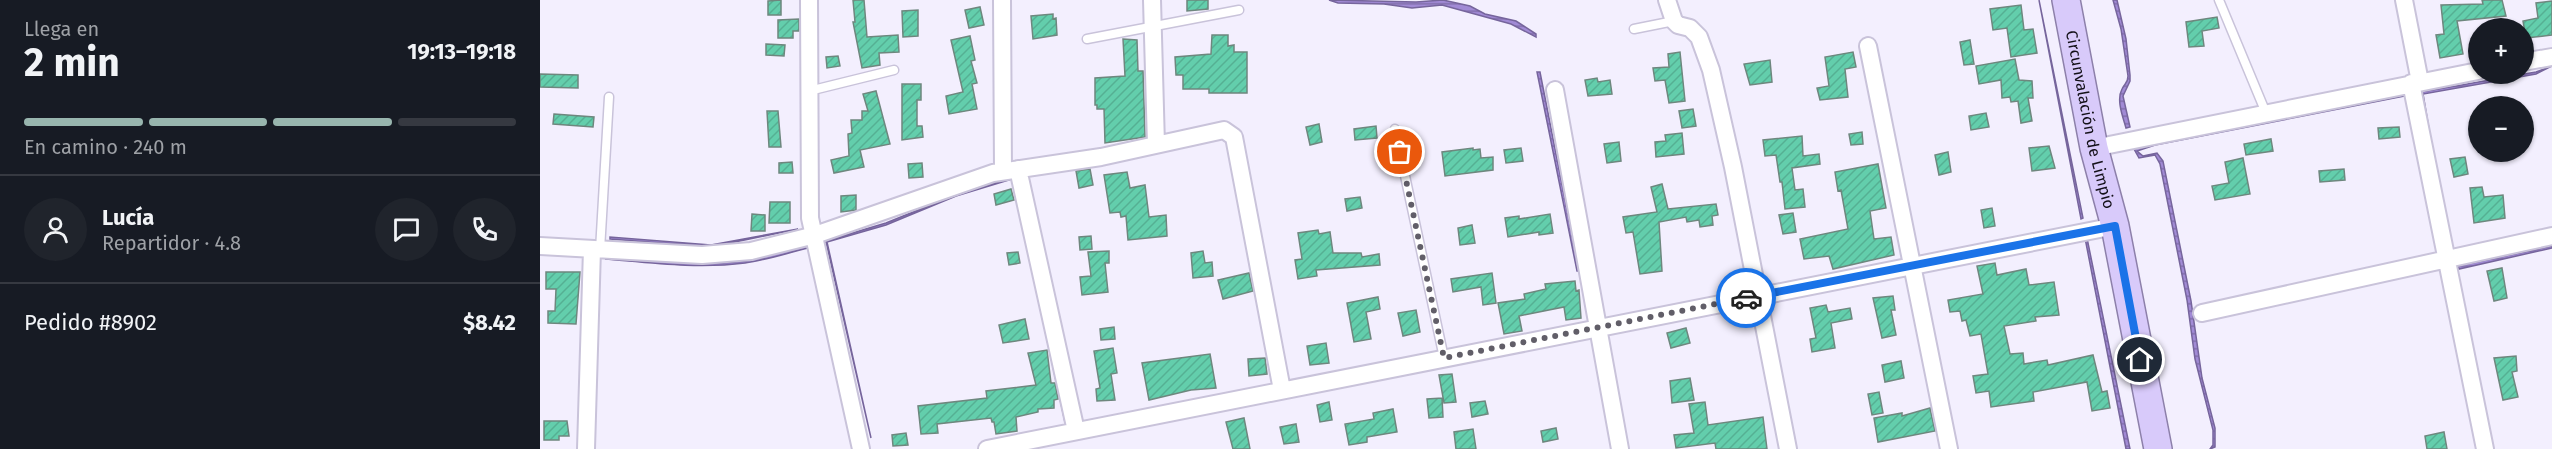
<!DOCTYPE html>
<html lang="es">
<meta charset="utf-8">
<style>
:root{--surface:#171b24;--page:#20242c;--text:#f1f3f6;--muted:#9ea1a6;--line:#363941;--accent:#98b5ae}
body{margin:0;font-family:"Fira Sans",sans-serif;background:var(--page);color:var(--text);height:100vh;display:flex;flex-direction:column;font-size:22px;white-space:nowrap}
*{box-sizing:border-box;margin:0}
p{font-size:20px;color:var(--muted)}
.icon{flex:none;width:33px;height:33px;fill:none;stroke:currentColor;stroke-width:2;stroke-linecap:round;stroke-linejoin:round}
.map{position:relative;flex:1;overflow:hidden}
.sheet{display:flex;flex-direction:column;background:var(--surface);width:540px}
.sheet>*{flex:none}
.buttons{position:absolute;left:1928px;top:18px;display:grid;gap:12px}
.buttons a{display:grid;place-items:center;width:66px;height:66px;border-radius:50%;background:var(--surface);box-shadow:0 2px 4px #0004;font-size:30px}
.pin{position:absolute;display:grid;place-items:center;width:51px;height:51px;color:#fff;margin:-26px;border:3px solid #fff;border-radius:50%;box-shadow:0 2px 6px #0007}
.courier{position:absolute;display:grid;place-items:center;width:60px;height:60px;margin:-30px;border:4px solid #1a73e8;border-radius:50%;background:#fff;color:#222;box-shadow:0 2px 8px #0007}
.head em{font-style:normal;font-weight:700}
.head div{display:flex;flex-direction:column-reverse}
.head{display:flex;align-items:center;justify-content:space-between;height:102px;padding:0 24px}
h1{font-size:39px;font-weight:700;line-height:45px}
.bar{display:grid;grid-template-columns:repeat(4,1fr);gap:9px 6px;align-content:center;height:72px;padding:0 24px}
.bar i{height:8px;border-radius:4px;background:var(--line)}
.bar .selected{background:var(--accent)}
.bar p{grid-column:span 4}
.line{display:flex;align-items:center;gap:15px;padding:0 24px;border-top:2px solid var(--line)}
.line div{flex:1}
.round{display:grid;place-items:center;flex:none;width:63px;height:63px;border-radius:32px;background:var(--page)}
main{display:flex;flex:1;min-height:0}
.map>svg:first-child{display:block}
.water{fill:url(#water-rules);stroke:#76659c;stroke-width:1.5}
.building{fill:url(#building-hatch);stroke:#6e877e;stroke-width:1.5}
.lines{fill:none;stroke-linecap:round;stroke-linejoin:round}
.service-casing{stroke:#c9c3da;stroke-width:11}
.minor-casing{stroke:#c9c3da;stroke-width:20}
.trunk-casing{stroke:#8d80aa;stroke-width:30}
.service{stroke:#fff;stroke-width:8}
.minor{stroke:#fff;stroke-width:16}
.trunk{stroke:#d8cafa;stroke-width:27}
.done{stroke:#615e68;stroke-width:6;stroke-dasharray:0 10.8}
.route{stroke:#1a73e8;stroke-width:8}
.labels{text-anchor:middle;dominant-baseline:central;stroke-width:4.5;stroke-linejoin:round;paint-order:stroke}
.street-label{font-size:16px;fill:#131018;stroke:#f3effe}
</style>
<main>
<section class="sheet">
<div class="head"><div><h1>2 min</h1><p>Llega en</p></div><em>19:13–19:18</em></div>
<div class="bar"><i class="selected"></i><i class="selected"></i><i class="selected"></i><i></i><p>En camino · 240 m</p></div>
<div class="line" style="height:108px"><a class="round"><svg class="icon" aria-label="person" viewBox="0 0 24 24"><circle cx="12" cy="8" r="4"/><path d="M4 21q1-7 8-7t8 7"/></svg></a><div><b>Lucía</b><p>Repartidor · 4.8</p></div><a class="round"><svg class="icon" aria-label="chat" viewBox="0 0 24 24"><path d="M4 5h16v11H9l-5 4z"/></svg></a><a class="round"><svg class="icon" aria-label="phone" viewBox="0 0 24 24"><path d="M5 4h4l2 5-3 2q2 4 5 5l2-3 5 2v4C11 20 4 13 5 4z"/></svg></a></div>
<div class="line" style="height:78px"><div>Pedido #8902</div><b>$8.42</b></div>
</section>
<div class="map">
<svg width="2012" height="449" viewBox="0 0 2012 449">
<defs>
<pattern id="water-rules" width="6" height="5" patternUnits="userSpaceOnUse" patternTransform="scale(1.5)"><rect width="6" height="5" fill="#a18ad5"/><path d="M0 2.5h6" fill="none" stroke="#826fac"/></pattern>
<pattern id="building-hatch" width="6" height="6" patternUnits="userSpaceOnUse" patternTransform="scale(1.5)"><rect width="6" height="6" fill="#63ceac"/><path d="M-1 1l2-2M0 6l6-6M5 7l2-2" fill="none" stroke="#55b093"/></pattern>
</defs>
<rect width="100%" height="100%" fill="#f3effe"/>
<path class="water" d="M789 0 876 2 903 0 930 6 945 14 976 21 996 34V37L971 24 902 5 872 8 844 4 798 3Z
M1499 0 1543 218 1541 219Z
M1573 0H1577L1586 39 1590 75V81L1583 96 1590 127 1586 128C1583 117 1576 100 1582 89 1585 83 1588 83 1588 76L1581 29Z
M2012 66 1996 74 1883 94 1897 176 1881 92 1996 72Z
M997 72H1000L1039 271H1037Z
M1865 94V96L1615 145 1597 151 1603 156 1617 153 1623 161 1651 301 1662 378 1675 428V447L1670 449 1673 445V430L1655 359 1647 300 1620 164 1615 155 1599 158 1594 149Z
M474 177 525 422 472 179 416 196 346 225 287 242 331 438 286 242H282L346 223 415 195Z
M258 229 171 247 70 239V237L171 245Z
M1545 238H1547L1590 449H1586Z
M268 245V248C248 253 226 260 205 263 158 269 112 263 65 259L183 263 206 261Z
M2012 246V248L1919 269 1918 266Z"/>
<path class="building" d="M241 0V15H228V1Z
M313 0H324L327 37 358 35 359 52 339 53 340 65 322 68 313 22H315Z
M647 0H668V9L647 11Z
M1942 0H1962L1966 16 1917 21 1923 54 1900 58 1896 35 1904 34 1901 5 1943 4Z
M2012 1V35L1986 38 1983 21 1998 18 1996 3Z
M1481 5 1484 30 1493 29 1497 53 1471 57 1467 28 1453 30 1450 9Z
M440 7 444 25 429 28 425 10Z
M378 10V36L363 37 362 11Z
M513 14V19L516 18 517 35 493 39 491 16Z
M1677 17 1679 28 1662 31 1664 46 1649 47 1646 22Z
M259 19V31H253V38H238V20Z
M672 35H688V46L694 45V52H707V93H669V89H643V75H636L635 57 671 54Z
M430 36 435 60 431 61 437 83 432 84 437 109 409 114 406 96 423 92 411 40Z
M583 39 597 40 598 71H603L605 137 565 143 564 109H557V105H555V78L585 76Z
M1430 40 1434 64 1424 65 1420 42Z
M226 44 245 45 244 56 226 55Z
M1140 52 1145 101 1129 103 1125 80 1115 81 1113 68 1129 67 1128 54Z
M1313 52 1316 67 1305 69 1308 97 1280 100 1277 88 1289 86 1285 57Z
M298 56 300 66 287 68 286 57Z
M1475 59 1479 80 1492 81 1493 98H1488L1492 121 1481 123 1478 101 1471 102 1470 97 1462 98 1461 80 1439 84 1436 66Z
M1230 60 1232 82 1210 85 1204 64Z
M0 74 38 75V88L0 87Z
M1057 78 1058 82 1070 80 1072 94 1048 96 1045 80Z
M362 84H381V100H377V126H382L383 137 362 140Z
M336 91 350 144 320 150 324 167 294 173 291 160 309 156 308 134 312 133 311 120H322V111H328L323 94Z
M1153 109 1156 126 1142 128 1139 111Z
M227 111H238L241 147H229Z
M1446 113 1449 127 1431 130 1429 116Z
M14 114 54 117 53 127 13 124Z
M779 124 782 142 770 145 766 127Z
M836 126 837 138 815 140 814 129Z
M1859 127 1860 137 1839 139 1838 128Z
M1322 132 1323 144 1311 145 1309 134Z
M1142 133 1144 154 1116 157 1115 142 1126 141 1125 135Z
M1262 136 1263 156 1279 154 1280 164 1252 168 1255 190 1263 189 1265 207 1245 209 1242 182H1240L1236 155 1225 156 1223 140Z
M1731 139 1733 151 1706 155 1704 144Z
M1079 142 1081 161 1067 163 1064 144Z
M1509 146 1515 168 1492 171 1489 148Z
M933 148V150L940 149 941 158 953 157V170L905 176 902 152Z
M981 148 983 161 966 163 964 150Z
M1408 152 1411 172 1399 175 1395 155Z
M1925 157 1928 174 1914 177 1910 159Z
M1703 158 1710 194 1675 200 1672 186 1689 183 1685 162Z
M252 162 253 173H239V163Z
M382 163 383 177 369 178 368 164Z
M1338 164 1346 208 1330 211 1334 239 1351 237 1354 255 1293 269 1289 256 1264 259 1260 239 1308 229 1301 190 1298 191 1295 172Z
M550 169 553 185 539 188 536 171Z
M1804 169 1805 180 1780 182 1779 171Z
M587 172 590 188 605 185 609 217 626 215 627 236 588 240 586 216 581 217 580 212 570 213 564 175Z
M1122 184 1128 209 1176 204 1178 215 1172 216 1173 225 1160 227 1159 220 1147 222 1146 217 1119 222 1122 271 1100 274 1093 232 1086 233 1083 217 1117 212 1111 187Z
M1942 187 1944 197 1963 195 1965 218 1934 223 1930 188Z
M471 189 474 200 456 205 454 194Z
M316 195V210L301 212V196Z
M820 197 822 208 807 211 805 199Z
M230 202H250V223H229Z
M1452 208 1455 226 1444 228 1441 210Z
M1253 213 1256 232 1243 234 1239 215Z
M212 214 225 215V231H211Z
M1010 214 1013 233 999 235V232L968 237 965 218 979 216V219Z
M932 225 935 243 920 245 918 228Z
M778 230 779 234 790 232 793 253H821L822 257 839 254 840 265 776 270 777 276 758 279 755 260 762 259 758 233Z
M551 236 552 249 540 250 539 237Z
M569 251V263H565L568 292 542 295 540 277 551 276 548 252Z
M663 251 665 263 672 262 673 276 653 278 651 253Z
M478 252 480 263 469 265 467 253Z
M1455 263 1457 275 1486 269 1489 285 1514 282 1519 315 1495 317 1496 321 1464 326 1470 354 1483 353 1484 364 1507 360 1508 365 1553 355 1562 392 1567 391 1570 408 1552 411 1547 382 1493 392 1494 401 1451 407 1449 391 1436 393 1433 376 1448 374 1441 334 1430 336 1426 320 1422 321 1420 311 1410 312 1408 300 1443 294 1437 266Z
M1962 268 1967 298 1954 301 1947 271Z
M6 272H40L36 324 8 323V311H15L16 289H6Z
M709 273 713 291 683 299 678 280Z
M952 273 956 303 943 305 941 287 913 292 911 279Z
M1035 281 1036 291 1039 290 1041 318 1026 320 1024 307 979 316 982 331 964 334 958 303 985 299 984 294 1006 289 1005 284Z
M1353 296 1355 310H1351L1356 335 1342 338 1333 298Z
M838 297 840 309 826 312 831 339 814 342 807 303Z
M1286 305 1288 312 1310 308 1312 319 1291 323 1295 348 1272 352 1270 339 1276 338 1270 308Z
M876 310 880 332 863 336 858 313Z
M485 319 489 339 463 343 459 325Z
M574 327 575 339 561 340 560 329Z
M1146 328 1150 343 1131 348 1127 333Z
M786 343 789 363 770 365 767 346Z
M573 348 577 373 571 374 575 400 557 401 556 389 560 388 554 351Z
M507 350 511 383H515L518 399 514 400V408L498 409V412L476 417 477 431 456 434 454 422H452L451 418 397 424 398 433 381 434 378 406 447 398 446 391 496 385 488 353Z
M670 354 676 388 651 390 609 400 602 363Z
M1976 356 1977 371 1972 372 1978 397 1963 400 1954 358Z
M725 358 727 374 709 376 708 359Z
M1361 361 1364 378 1345 382 1342 365Z
M912 374 916 402 904 403 899 375Z
M1150 378 1154 400 1132 403 1130 381Z
M1339 392 1343 413 1332 415 1328 394Z
M902 398 903 417 889 418 887 399Z
M945 401 948 414 932 417 930 403Z
M789 402 792 420 780 422 777 405Z
M1165 402 1168 425 1223 417 1227 449H1176L1175 443 1136 448 1134 435 1154 433 1149 404Z
M1390 408 1395 431 1338 442 1334 418 1362 413V416Z
M853 409 857 432 827 437V442L809 445 805 424 834 419 833 413Z
M704 418 710 449H693L686 422Z
M4 421H27L29 436H19V440H4Z
M756 424 759 442 744 444 740 427Z
M1016 428 1018 439 1003 442 1001 431Z
M933 429 936 449H916L914 432Z
M1904 432 1907 449H1887L1885 436Z
M366 433 368 445 353 446 352 435Z"/>
<g class="lines">
<defs>
<path id="service" d="M1679 0 1726 113
M1094 29 1134 21
M547 39 699 10
M269 91 354 70
M855 129 904 358
M60 250 69 97"/>
<path id="minor" d="M269 0 270 218 321 449
M462 0 463 171
M612 0 616 145
M1127 0 1134 21 1138 25 1150 28 1159 37 1171 70 1193 167 1248 449
M1864 0 1880 82
M1328 46 1409 449
M1983 62 2012 57
M1871 83 1945 449
M1015 90 1080 449
M1554 148 1938 71
M478 169 536 431
M0 246 162 255 211 251 275 235 453 173 561 157 684 130 694 137 742 390
M1662 313 2012 236
M46 449 52 249
M447 449 1575 226"/>
<g id="trunk">
<path id="s1" d="M1526 0 1554 148 1575 226 1618 449"/>
</g>
</defs>
<use href="#service" class="service-casing"/>
<use href="#minor" class="minor-casing"/>
<use href="#trunk" class="trunk-casing"/>
<use href="#service" class="service"/>
<use href="#minor" class="minor"/>
<use href="#trunk" class="trunk"/>
</g>
<g class="lines">
<path class="done" d="M860 152 904 358 1206 298"/>
<path class="route" d="M1206 298 1575 226 1600 360"/>
</g>
<g class="labels">
<g class="street-label">
<text stroke="none"><textPath href="#s1" startOffset="122">Circunvalación de Limpio</textPath></text>
</g>
</g>
</svg>
<div class="buttons">
<a>+</a>
<a>−</a>
</div>
<div class="pin" style="left:860px;top:152px;background:#ea580c"><svg class="icon" aria-label="bag" viewBox="0 0 24 24"><path d="M5 8h14l-1 12H6zM9 8a3 3 0 0 1 6 0"/></svg></div>
<div class="pin" style="left:1600px;top:360px;background:#1f2937"><svg class="icon" aria-label="home" viewBox="0 0 24 24"><path d="M3 11l9-7 9 7M6 9v11h12V9"/></svg></div>
<div class="courier" style="left:1206px;top:298px"><svg class="icon" aria-label="car" viewBox="0 0 24 24"><path d="M5 17H2v-5l4-1 3-4h7l3 4 3 1v5h-3M9 17h6M6 11h13"/><circle cx="7" cy="17" r="2"/><circle cx="17" cy="17" r="2"/></svg></div>
</div>
</main>
